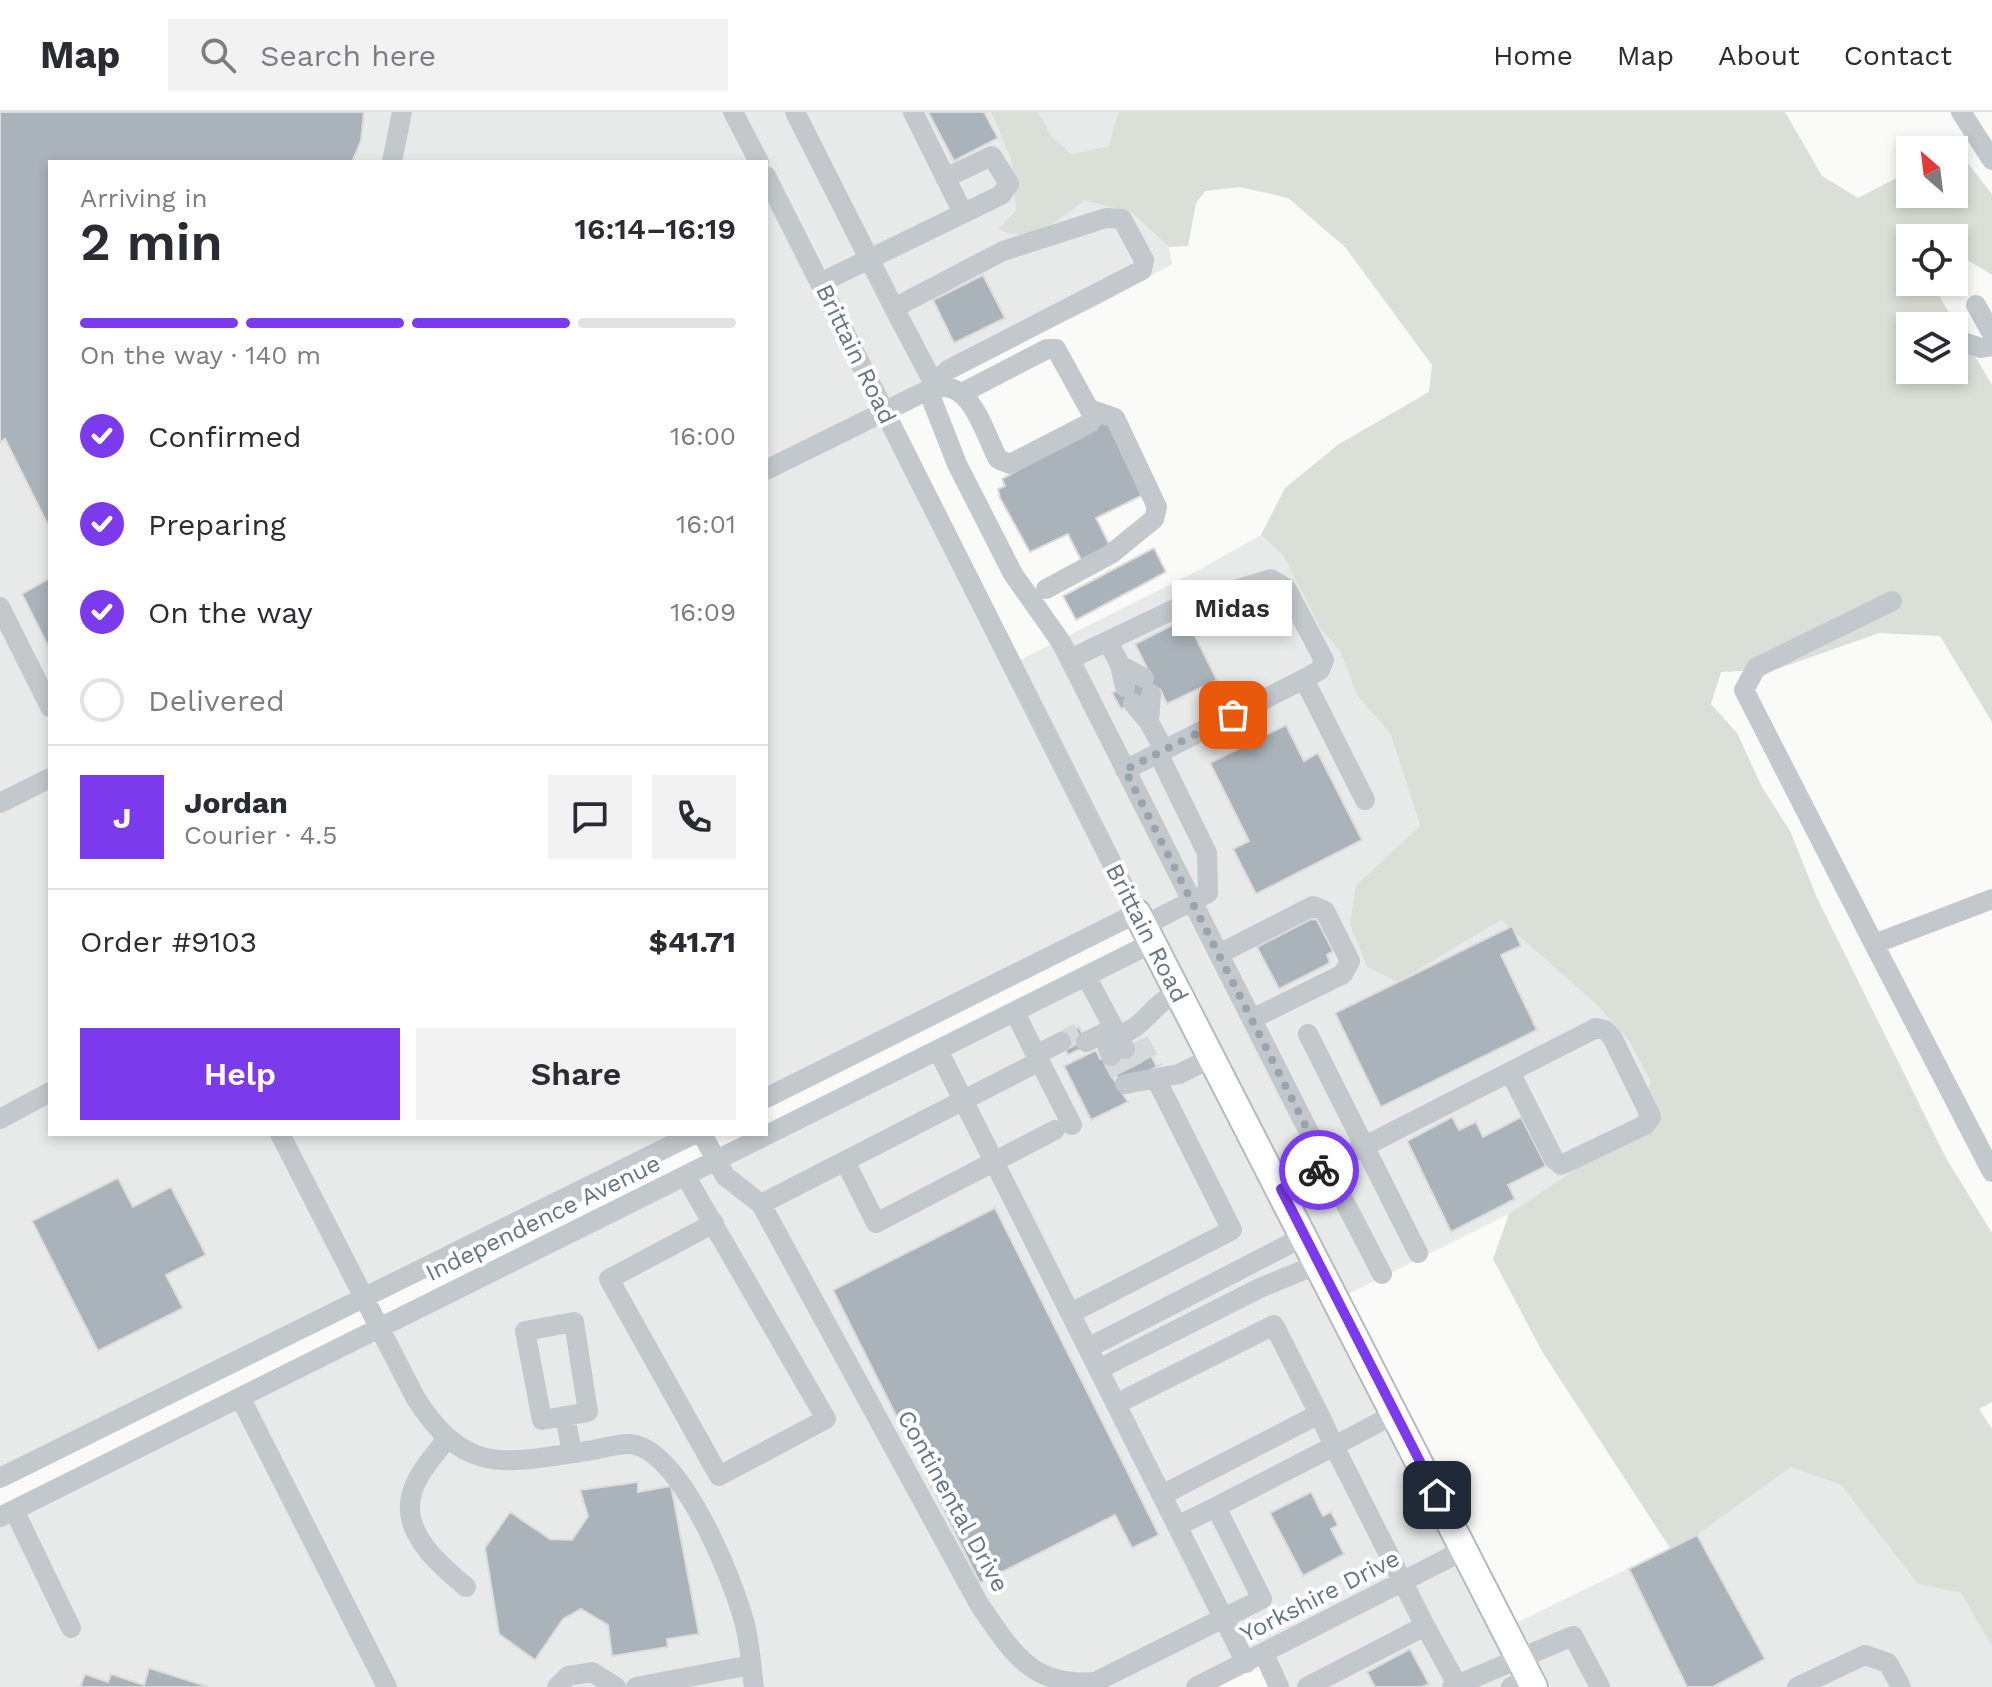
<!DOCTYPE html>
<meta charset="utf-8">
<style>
:root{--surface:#fff;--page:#f2f2f3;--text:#2b2b33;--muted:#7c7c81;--line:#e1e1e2;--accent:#7c3aed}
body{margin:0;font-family:"Work Sans",sans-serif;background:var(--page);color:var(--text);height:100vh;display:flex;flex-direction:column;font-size:30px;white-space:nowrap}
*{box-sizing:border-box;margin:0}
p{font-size:26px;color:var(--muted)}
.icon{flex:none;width:44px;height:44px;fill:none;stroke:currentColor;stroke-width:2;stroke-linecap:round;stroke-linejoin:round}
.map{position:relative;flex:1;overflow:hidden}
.details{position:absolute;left:48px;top:48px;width:720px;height:976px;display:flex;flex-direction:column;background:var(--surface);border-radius:0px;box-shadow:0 4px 12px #0003}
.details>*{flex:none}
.needle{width:52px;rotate:332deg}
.fabs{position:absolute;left:1896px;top:24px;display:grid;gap:16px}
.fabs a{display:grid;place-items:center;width:72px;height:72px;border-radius:0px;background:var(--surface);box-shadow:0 4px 12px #0003;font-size:40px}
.pin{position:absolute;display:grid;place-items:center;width:68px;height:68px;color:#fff;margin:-34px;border-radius:16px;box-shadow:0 4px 12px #0006}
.courier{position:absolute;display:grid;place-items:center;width:80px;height:80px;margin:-40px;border:6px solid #7c3aed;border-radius:50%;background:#fff;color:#222;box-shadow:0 2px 10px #0007}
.bubble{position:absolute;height:56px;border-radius:0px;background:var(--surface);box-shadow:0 4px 12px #0003;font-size:26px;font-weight:600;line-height:56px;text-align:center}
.overview em{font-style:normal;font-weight:600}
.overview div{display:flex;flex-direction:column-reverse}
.overview{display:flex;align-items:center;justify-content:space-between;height:136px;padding:0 32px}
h1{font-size:52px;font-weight:600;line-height:60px}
.bar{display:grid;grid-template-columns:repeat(4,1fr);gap:12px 8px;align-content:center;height:96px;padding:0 32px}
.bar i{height:10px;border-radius:6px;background:var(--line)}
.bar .selected{background:var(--accent)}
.bar p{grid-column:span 4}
.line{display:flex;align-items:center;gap:20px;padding:0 32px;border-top:2px solid var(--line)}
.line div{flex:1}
.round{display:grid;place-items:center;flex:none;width:84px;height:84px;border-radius:0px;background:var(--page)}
ol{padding:0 32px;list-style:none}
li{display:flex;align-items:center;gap:24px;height:88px}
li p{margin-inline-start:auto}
li .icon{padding:8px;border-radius:50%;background:var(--accent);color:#fff;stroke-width:4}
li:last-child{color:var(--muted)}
li i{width:44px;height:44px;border:4px solid var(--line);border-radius:50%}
.button{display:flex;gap:16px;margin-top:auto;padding:16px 32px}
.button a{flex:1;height:92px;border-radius:0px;background:var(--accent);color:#fff;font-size:32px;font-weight:600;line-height:92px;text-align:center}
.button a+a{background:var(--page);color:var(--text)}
header{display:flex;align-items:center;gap:48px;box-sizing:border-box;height:112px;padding:0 40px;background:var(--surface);border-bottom:2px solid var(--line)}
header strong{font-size:38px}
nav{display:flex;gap:44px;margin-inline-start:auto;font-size:28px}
.search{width:560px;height:72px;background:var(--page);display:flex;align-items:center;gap:20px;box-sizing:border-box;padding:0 28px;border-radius:0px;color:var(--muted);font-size:30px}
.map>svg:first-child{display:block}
.built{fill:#e8e9e9}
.green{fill:#dadfd7;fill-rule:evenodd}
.building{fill:#aab3b9;stroke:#dcdcda;stroke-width:2}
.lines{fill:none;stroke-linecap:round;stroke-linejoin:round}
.minor-tunnel{stroke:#d5d9db;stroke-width:20;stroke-dasharray:20 10;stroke-linecap:butt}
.major-casing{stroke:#b5babe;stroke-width:30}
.minor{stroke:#c3c8cc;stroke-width:20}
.major{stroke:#fff;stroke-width:26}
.done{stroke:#99a4ac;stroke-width:8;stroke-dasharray:0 14.4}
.route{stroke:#7c3aed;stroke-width:10}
.labels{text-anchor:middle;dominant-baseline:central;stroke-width:8;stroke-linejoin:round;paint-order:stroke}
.street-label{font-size:24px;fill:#657683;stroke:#fff}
</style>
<header>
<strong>Map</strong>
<div class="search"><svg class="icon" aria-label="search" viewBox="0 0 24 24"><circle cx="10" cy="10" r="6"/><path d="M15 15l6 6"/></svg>Search here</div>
<nav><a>Home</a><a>Map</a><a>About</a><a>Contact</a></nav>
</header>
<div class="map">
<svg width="1992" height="1575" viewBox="0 0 1992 1575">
<rect width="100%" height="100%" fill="#fafaf8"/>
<path class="built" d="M0 0H991L1011 47 1016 98 999 116 1065 102 1085 89 1131 100 1169 135 1172 152 1095 195 882 294 1012 552 1195 460 1261 423 1283 443 1320 516 1341 541 1357 583 1391 623 1420 715 1356 773 1398 870 1501 808 1598 894 1629 929 1651 970 1632 1020 1592 1049 1509 1102 1336 1188 1534 1575H1280L1264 1542 1196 1575H0V1405L1152 831 1137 802 766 986V50H50V1022H694L0 1366Z
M1038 0H1118L1109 34 1070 42 1051 25Z
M1791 1355 1841 1373 1918 1472 1961 1481 1992 1532V1575H1551L1518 1510 1697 1423Z"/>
<path class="green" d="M991 0H1038L1051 24 1071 42 1109 34 1118 0H1785L1822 64 1858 86 1910 59V82H1954V41L1958 39 1992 82V163L1954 140V126H1910V170H1931L1992 273V610L1940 524 1879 521 1777 557 1721 560 1711 592 1737 621 1762 675 1790 719 1817 786 1946 1046 1992 1121V1290L1979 1297 1992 1317V1534L1961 1481 1918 1472 1841 1373 1791 1355 1697 1423 1670 1436 1543 1241 1493 1147 1509 1102 1631 1020 1651 970 1629 929 1598 894 1501 808 1398 870 1367 855 1350 812 1356 773 1420 714 1391 623 1357 583 1341 541 1320 516 1283 443 1261 423 1285 376 1339 332 1429 280 1432 253 1345 135 1288 86 1240 75 1205 79 1196 91 1188 134 1169 135 1131 100 1085 89C1057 107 1033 134 998 117L1016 98 1011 47ZM1910 214H1954V258H1910Z"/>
<path class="building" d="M0 0H364L361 29 352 50H50V417L5 327 0 330Z
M928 0H984L998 26 954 49Z
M983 163 1005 206 954 231 933 188Z
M1108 308 1145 382 1096 406 1110 434 1081 448 1068 422 1030 440 1000 386 998 377 1005 374 1002 367Z
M1154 436 1166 460 1076 508 1063 484Z
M50 466V538L22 482Z
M1186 506 1217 568 1167 592 1160 577 1121 597 1112 581 1150 562 1135 532Z
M1286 613 1304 649 1318 641 1362 728 1256 782 1233 737 1249 729 1210 651Z
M1311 807 1317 808 1333 839 1327 843 1330 851 1279 877 1257 835Z
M1512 814 1521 834 1501 843 1537 918 1381 995 1335 901Z
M1079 915 1088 933 1068 943 1059 926Z
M1142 927 1157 955 1122 974 1107 946Z
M1096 938 1100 947 1108 949 1106 955 1128 990 1091 1008 1064 954Z
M1452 1005 1459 1018 1476 1010 1483 1025 1521 1005 1546 1054 1508 1073 1515 1087 1451 1120 1407 1029Z
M118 1066 133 1095 171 1075 206 1143 166 1163 183 1196 98 1239 32 1109Z
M995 1096 1159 1423 1132 1436 1115 1403 980 1471 833 1178Z
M638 1370V1380L671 1374 699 1522 667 1527 668 1535 612 1544 608 1513 581 1497 563 1507 535 1548 499 1522 485 1436 510 1400 550 1427 572 1428 588 1404 580 1378Z
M1311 1380 1323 1404 1331 1400 1338 1413 1331 1417 1344 1442 1303 1464 1270 1401Z
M1697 1423 1765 1547 1713 1575H1687L1629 1457Z
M1410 1537 1429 1572 1422 1575H1375L1367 1560Z
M149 1556 209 1575H80L85 1562 108 1570 111 1562 144 1573Z"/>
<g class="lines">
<path class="minor-tunnel" d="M1139 929 1154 957
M1061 930 1081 920
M1125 937 1139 964
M1111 944 1125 972"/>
<defs>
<path id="major" d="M1137 801 1534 1575"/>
</defs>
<use href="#major" class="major-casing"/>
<path class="minor" d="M733 0 759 50
M795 0 894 196
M913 0 963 101
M1961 0 1992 48
M392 50 402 0
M766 64 1137 801 766 986
M820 171 1001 83 1009 72 992 44 945 66
M1976 193 1992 222
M1954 227 1981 236 1992 234
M928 278 948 258 1142 158 1144 148 1122 107 1106 106 1003 139 894 196 933 270
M928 278C970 262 982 316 998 347L1010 352 1090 311 1093 304 1056 237H1047L964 280
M766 358 928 278 957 352 1013 462 1061 530 1192 789 1208 781 1207 741 1158 641
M1046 477 1111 442 1154 407 1157 395 1115 306 1092 298
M0 495 50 595
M1108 529 1120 553 1125 575
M1070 547 1181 494 1271 467 1286 476 1324 548 1320 558 1304 567
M1120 553 1144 566
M1133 591 1149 610 1164 638
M1149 610 1151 582
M1125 658 1304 567 1365 688
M0 691 50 666
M1992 787 1874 832 1992 1060
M1143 814 1192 789 1326 1054 1281 1077
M1874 832 1744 578 1756 556 1892 489
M1219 842 1313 794 1325 799 1350 849 1343 862 1252 907
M1086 864 1125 937
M1015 900 1036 943 1061 930
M1308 922 1418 1141
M1086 930 1114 916
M938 938 1246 1551
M1111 944 1107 933C1115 924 1126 922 1135 915 1152 902 1156 891 1177 881
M1042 954 1072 1013
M1125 972 1179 962 1211 946
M0 1007 50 980
M280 1022 415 1285C465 1365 505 1351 587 1339 600 1337 616 1332 630 1332 680 1336 732 1465 744 1509 750 1530 751 1553 754 1575
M702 1022 725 1064 761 1092 979 1492C1012 1540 1031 1575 1095 1570L1262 1487 1216 1395 1334 1334 1319 1302
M845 1049 876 1111 1055 1018
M686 1065 826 1307 719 1364 609 1167 714 1111
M761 1092 1040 949
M1382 1162 1326 1054 1596 916 1605 918 1612 925 1651 1005 1645 1013 1561 1053 1554 1047 1510 960
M1071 1201 1232 1118 1156 967
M1088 1236 1305 1124
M1099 1257 1260 1176 1318 1152
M241 1287 387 1575
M1116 1292 1274 1213 1319 1302 1162 1383
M565 1304 542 1308 525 1219 574 1210 588 1300 565 1304 572 1341
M447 1326C436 1342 419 1359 413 1378 398 1419 440 1453 466 1475
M0 1366 694 1022
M14 1398 71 1516
M0 1405 1152 831
M1177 1414 1216 1395
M1425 1514 1457 1572
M1264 1542 1279 1575
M557 1575 568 1564 592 1560 616 1575
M636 1575 751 1553
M1196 1575 1466 1437
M1307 1575 1425 1514 1334 1334 1393 1303
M1452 1575 1573 1524 1600 1575
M1511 1575 1529 1566
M1797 1575 1865 1543 1888 1551 1901 1575"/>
<use href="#major" class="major"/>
</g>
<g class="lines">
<path class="done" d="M1233 603 1125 658 1326 1054 1319 1058"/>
<path class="route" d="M1319 1058 1281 1077 1437 1383"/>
</g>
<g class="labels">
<g class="street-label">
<text transform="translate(856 242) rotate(64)">Brittain Road</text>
<text transform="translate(1147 821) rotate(63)">Brittain Road</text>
<text transform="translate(543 1106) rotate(-26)">Independence Avenue</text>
<text transform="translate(953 1389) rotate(61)">Continental Drive</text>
<text transform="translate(1320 1484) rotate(-27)">Yorkshire Drive</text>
</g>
</g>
</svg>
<div class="fabs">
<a><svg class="needle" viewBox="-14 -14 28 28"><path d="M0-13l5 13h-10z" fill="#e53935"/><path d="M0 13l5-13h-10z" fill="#7c7c81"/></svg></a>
<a><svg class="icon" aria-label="locate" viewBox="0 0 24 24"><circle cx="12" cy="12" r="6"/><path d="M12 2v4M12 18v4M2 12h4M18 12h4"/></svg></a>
<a><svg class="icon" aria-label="layers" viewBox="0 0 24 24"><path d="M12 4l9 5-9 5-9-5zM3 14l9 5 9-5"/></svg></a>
</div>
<div class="pin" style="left:1233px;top:603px;background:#ea580c"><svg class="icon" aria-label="bag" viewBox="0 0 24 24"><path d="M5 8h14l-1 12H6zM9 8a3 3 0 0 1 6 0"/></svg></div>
<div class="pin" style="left:1437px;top:1383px;background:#1f2937"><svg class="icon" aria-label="home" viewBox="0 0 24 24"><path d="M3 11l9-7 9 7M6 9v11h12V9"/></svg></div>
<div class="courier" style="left:1319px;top:1058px"><svg class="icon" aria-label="bike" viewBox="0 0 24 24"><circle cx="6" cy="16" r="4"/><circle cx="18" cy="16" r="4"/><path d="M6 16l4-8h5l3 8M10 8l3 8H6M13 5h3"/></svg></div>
<div class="bubble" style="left:1172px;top:468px;width:120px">Midas</div>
<section class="details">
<div class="overview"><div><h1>2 min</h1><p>Arriving in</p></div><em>16:14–16:19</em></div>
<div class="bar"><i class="selected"></i><i class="selected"></i><i class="selected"></i><i></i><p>On the way · 140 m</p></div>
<ol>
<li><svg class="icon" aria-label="check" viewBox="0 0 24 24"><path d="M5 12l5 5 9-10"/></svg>Confirmed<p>16:00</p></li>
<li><svg class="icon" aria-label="check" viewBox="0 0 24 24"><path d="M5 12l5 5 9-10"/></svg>Preparing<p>16:01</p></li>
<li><svg class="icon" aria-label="check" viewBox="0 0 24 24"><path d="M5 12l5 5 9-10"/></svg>On the way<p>16:09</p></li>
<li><i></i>Delivered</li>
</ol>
<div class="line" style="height:144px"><b class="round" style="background:var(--accent);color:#fff">J</b><div><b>Jordan</b><p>Courier · 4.5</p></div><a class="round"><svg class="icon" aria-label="chat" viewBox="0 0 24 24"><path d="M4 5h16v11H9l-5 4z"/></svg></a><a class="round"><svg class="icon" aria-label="phone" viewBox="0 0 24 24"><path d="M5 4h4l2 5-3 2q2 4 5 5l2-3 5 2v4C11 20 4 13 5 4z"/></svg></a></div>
<div class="line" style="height:104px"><div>Order #9103</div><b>$41.71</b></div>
<div class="button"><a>Help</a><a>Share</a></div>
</section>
</div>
